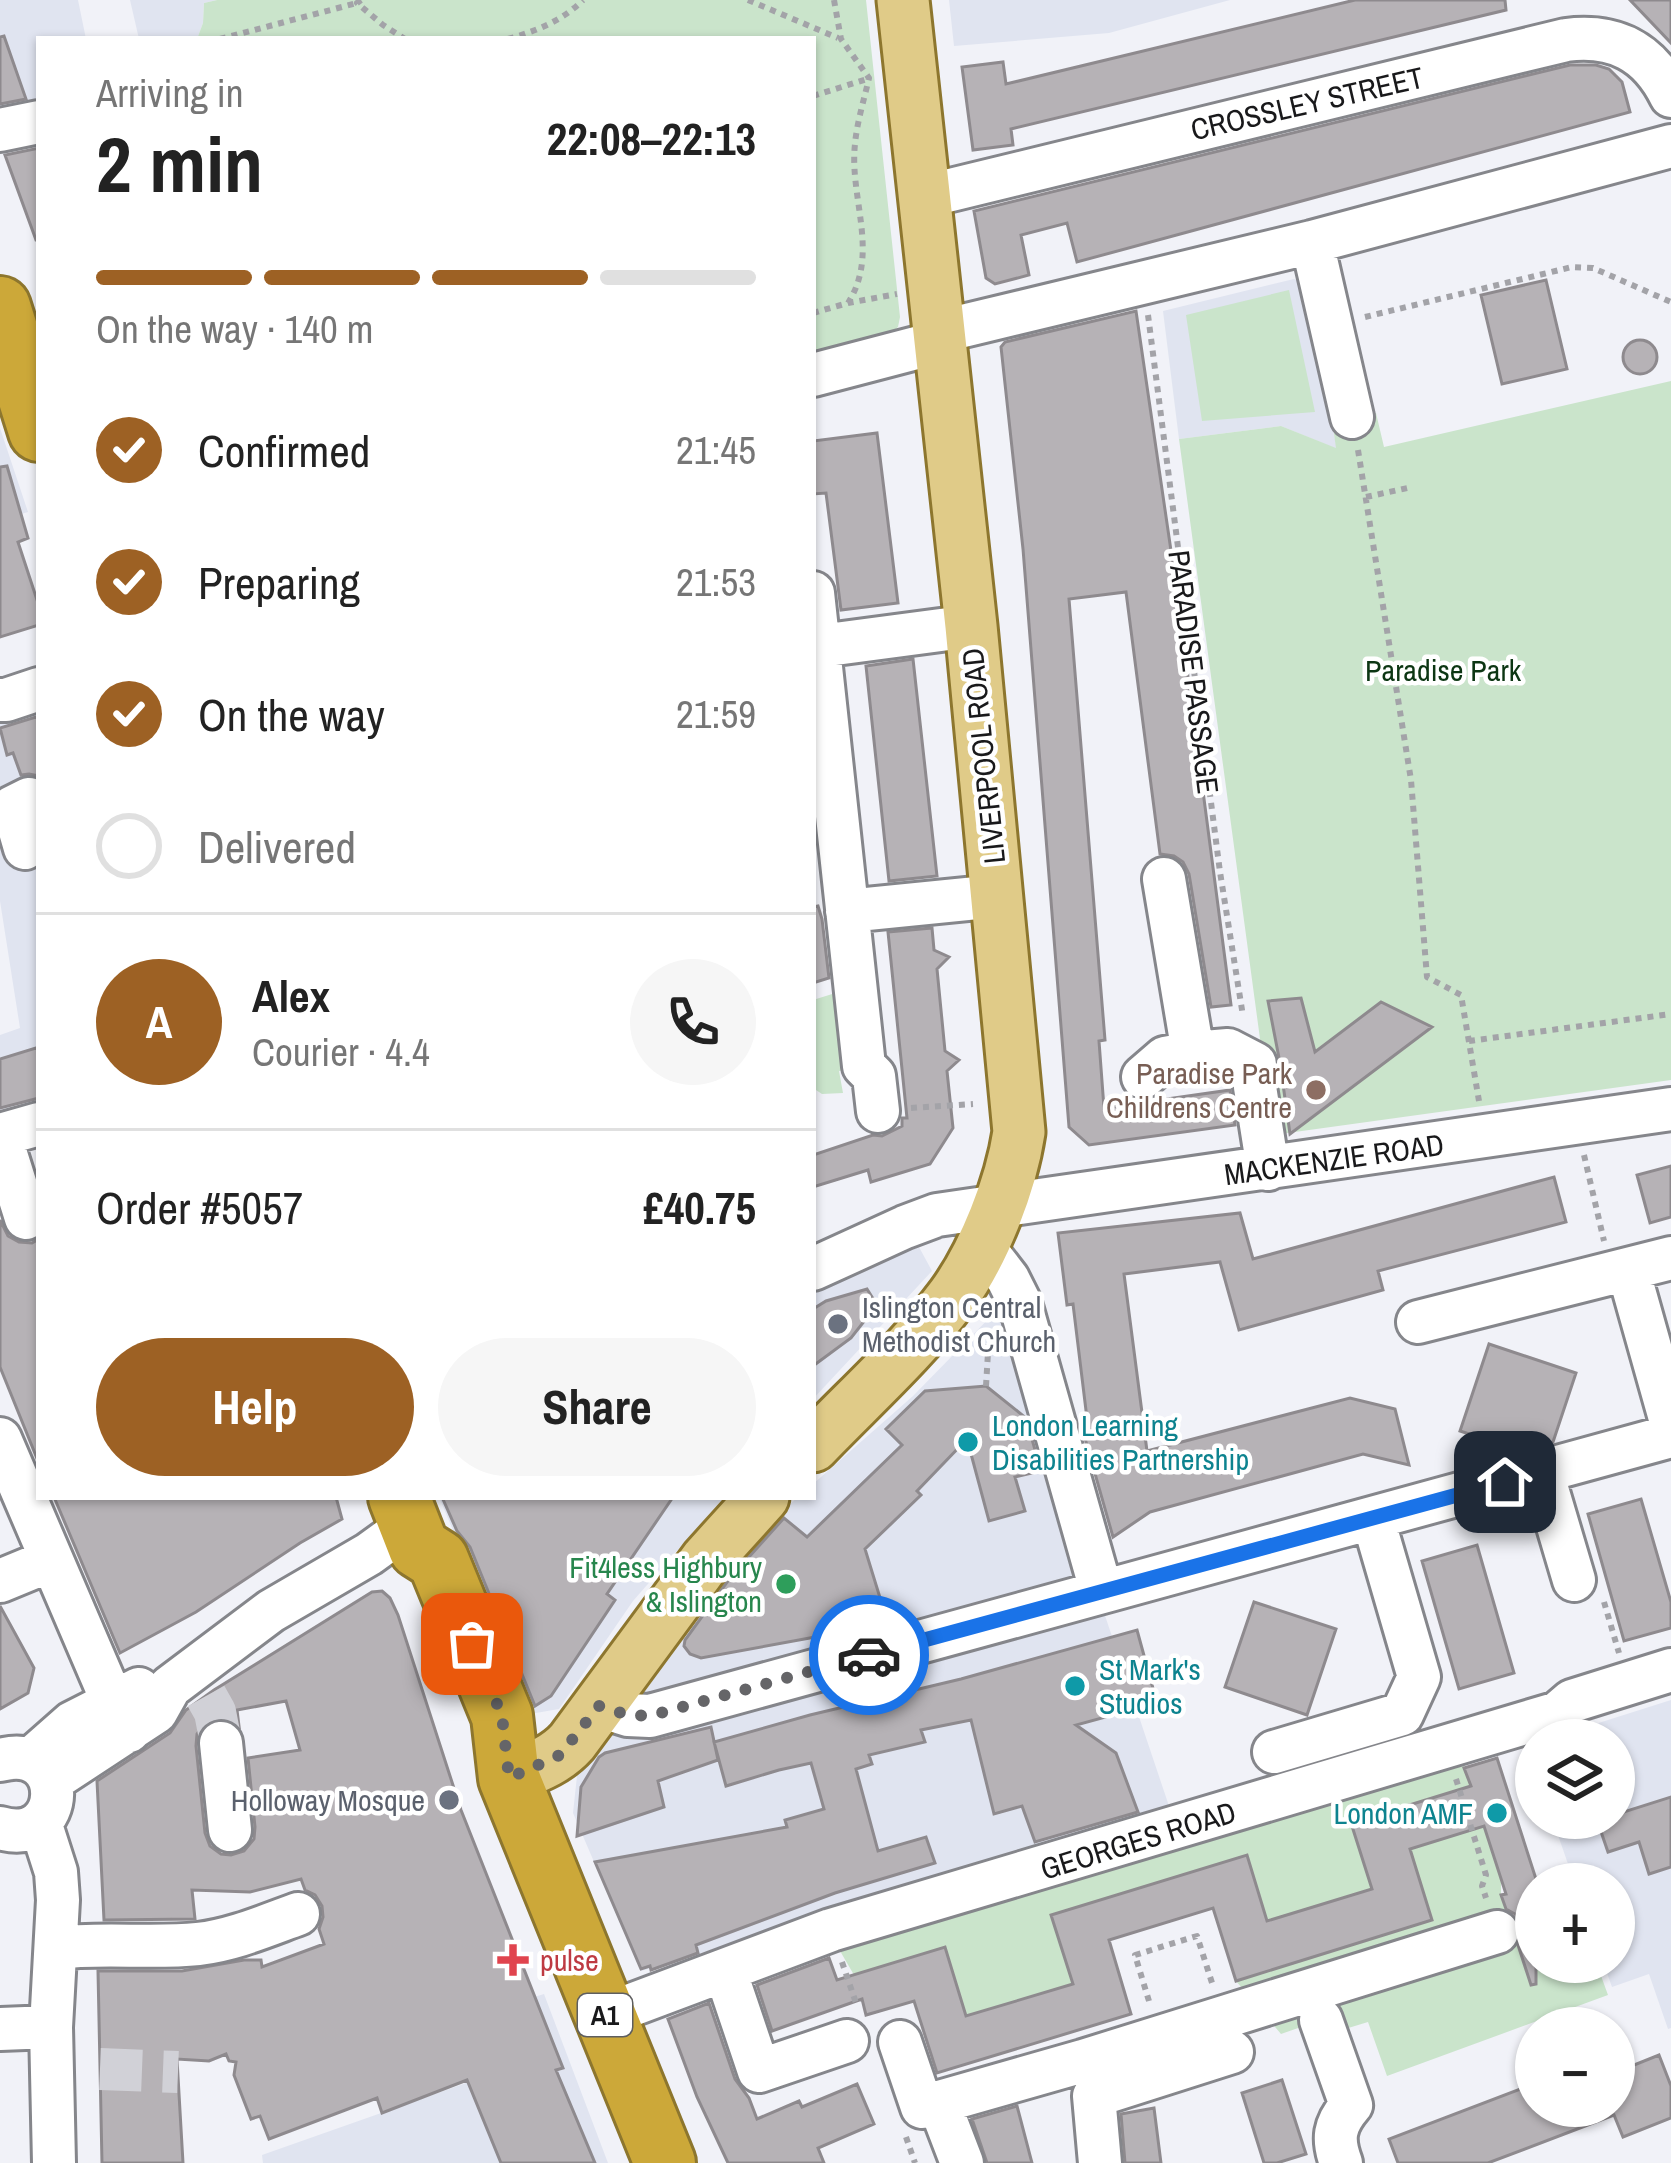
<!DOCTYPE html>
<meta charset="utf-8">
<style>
:root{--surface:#fff;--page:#f6f6f6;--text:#222;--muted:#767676;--line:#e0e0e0;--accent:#9d6124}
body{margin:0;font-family:"Archivo Narrow",sans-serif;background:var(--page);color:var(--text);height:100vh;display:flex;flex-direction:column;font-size:45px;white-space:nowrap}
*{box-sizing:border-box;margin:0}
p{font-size:39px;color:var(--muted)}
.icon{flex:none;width:66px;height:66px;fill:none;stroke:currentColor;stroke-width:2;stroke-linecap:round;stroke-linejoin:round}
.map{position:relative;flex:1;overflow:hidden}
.details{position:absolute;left:36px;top:36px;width:780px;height:1464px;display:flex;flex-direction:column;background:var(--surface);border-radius:0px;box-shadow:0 3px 9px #0004}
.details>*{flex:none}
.fabs{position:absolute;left:1515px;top:1719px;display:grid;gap:24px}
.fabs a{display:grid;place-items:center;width:120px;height:120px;border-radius:50%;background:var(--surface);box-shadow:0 3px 9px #0004;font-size:60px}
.pin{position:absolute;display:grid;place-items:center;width:102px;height:102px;color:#fff;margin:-51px;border-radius:24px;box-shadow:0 6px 18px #0006}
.courier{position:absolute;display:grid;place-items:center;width:120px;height:120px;margin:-60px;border:9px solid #1a73e8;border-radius:50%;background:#fff;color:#222;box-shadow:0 3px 15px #0007}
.headline em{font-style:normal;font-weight:800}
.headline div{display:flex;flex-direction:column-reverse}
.headline{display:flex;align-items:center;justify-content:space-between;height:204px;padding:0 60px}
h1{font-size:78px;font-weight:800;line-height:90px}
.bar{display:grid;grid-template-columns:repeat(4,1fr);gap:18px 12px;align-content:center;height:144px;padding:0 60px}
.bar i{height:15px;border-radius:9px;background:var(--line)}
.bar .active{background:var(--accent)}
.bar p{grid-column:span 4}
.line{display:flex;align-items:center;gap:30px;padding:0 60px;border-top:3px solid var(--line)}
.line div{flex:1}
.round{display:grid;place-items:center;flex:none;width:126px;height:126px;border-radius:63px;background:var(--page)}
ol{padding:0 60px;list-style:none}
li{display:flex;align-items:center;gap:36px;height:132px}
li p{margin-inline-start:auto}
li .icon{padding:12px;border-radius:50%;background:var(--accent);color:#fff;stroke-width:4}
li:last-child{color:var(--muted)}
li i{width:66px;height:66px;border:6px solid var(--line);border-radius:50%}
.action{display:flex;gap:24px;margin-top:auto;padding:24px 60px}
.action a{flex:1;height:138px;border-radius:72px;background:var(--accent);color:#fff;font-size:48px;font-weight:800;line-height:138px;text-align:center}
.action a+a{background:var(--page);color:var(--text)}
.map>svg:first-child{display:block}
.built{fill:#e0e4f0}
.green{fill:#cae4cb}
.building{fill:#b6b2b6;stroke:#8e8a8e;stroke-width:3;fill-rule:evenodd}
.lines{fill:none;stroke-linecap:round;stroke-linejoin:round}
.minor-tunnel{stroke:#d1d1d7;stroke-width:42;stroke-dasharray:42 21;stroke-linecap:butt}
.minor-casing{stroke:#85868b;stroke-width:48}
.major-casing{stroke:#8d762e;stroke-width:57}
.highway-casing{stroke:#8d762e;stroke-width:66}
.path{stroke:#a3a3a8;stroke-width:6;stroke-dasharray:6 6;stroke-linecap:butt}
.minor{stroke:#fff;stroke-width:42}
.major{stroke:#e0cb88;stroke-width:51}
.highway{stroke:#cca839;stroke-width:60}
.done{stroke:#656568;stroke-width:12;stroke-dasharray:0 21.6}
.route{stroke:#1a73e8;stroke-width:15}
.education-dot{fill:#8d6e63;stroke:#fff;stroke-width:4.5}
.worship-dot{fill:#6b7280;stroke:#fff;stroke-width:4.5}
.culture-dot{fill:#0f9aa8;stroke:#fff;stroke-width:4.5}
.leisure-dot{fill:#2e9e5b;stroke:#fff;stroke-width:4.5}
.health-dot{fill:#e0444e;stroke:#fff;stroke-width:4.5}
.labels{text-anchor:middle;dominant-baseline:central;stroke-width:9;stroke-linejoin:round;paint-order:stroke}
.shield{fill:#fff;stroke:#5e5e5f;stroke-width:3}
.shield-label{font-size:27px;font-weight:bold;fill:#19191b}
.street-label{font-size:30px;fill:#19191b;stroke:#fff}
.park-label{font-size:30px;fill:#0c3613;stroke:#fff}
.education-label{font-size:30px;fill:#785e54;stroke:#fff;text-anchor:end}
.worship-label{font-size:30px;fill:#5b616d;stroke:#fff;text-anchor:start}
.culture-label{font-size:30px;fill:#0d838f;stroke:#fff;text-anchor:start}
.leisure-label{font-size:30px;fill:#27864d;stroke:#fff;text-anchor:end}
.health-label{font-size:30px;fill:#be3a42;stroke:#fff;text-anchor:start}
</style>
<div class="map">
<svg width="1671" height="2163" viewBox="0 0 1671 2163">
<rect width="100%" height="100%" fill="#f1f2f8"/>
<path class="built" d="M0 0H78L86 39H39V109L0 117Z
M130 0H217L204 3 203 23 197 39H139Z
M949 0H1230L1109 33 954 46Z
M1294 279 1303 282 1337 449 1281 426 1179 439 1163 311Z
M0 428 28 512 0 520Z
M39 709V1098L0 1110V1035L20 1028 0 901V721Z
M919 1247 932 1271 813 1399V1288Z
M1001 1306 1171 1812 641 1971 573 1813 577 1776 609 1737 760 1531 798 1497H813V1484L913 1396Z
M439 1497H724L633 1601 559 1709 530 1714Z
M1671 1700V2028L1668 2029 1649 1974 1612 1987 1603 1962H1614V1884H1575L1552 1818H1614V1740H1545Z
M544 1994 608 2163H263L262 2155 469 2082 445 2024Z"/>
<path class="green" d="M217 0H866L900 317 898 327 890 334 813 356V39H197L203 23 204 3Z
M1289 290 1315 412 1202 421 1186 315Z
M1671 381V1080L1273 1135 1179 439 1281 426 1336 448 1332 420 1376 413 1384 447Z
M845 990 853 1069 839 1071 843 1093 822 1094 813 1088V1000Z
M1462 1760 1501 1881V1895L1520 1952 1536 1962H1596L1608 1995 1387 2076 1368 2022 1345 2029 1321 2020 1281 2034 1236 1981 1431 1920 1410 1849 1352 1823 1372 1889 1267 1921 1246 1855 1052 1915 1073 1984 966 2016 945 1948 854 1975 836 1944Z"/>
<path class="building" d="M1355 0H1505L1506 10 1011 129 1013 145 973 150 962 67 1003 62 1006 84Z
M1630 0H1671V43Z
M4 36 26 99 0 104V37Z
M1570 65H1596L1609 69 1622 82 1630 112 1077 262 1067 223 1021 235 1029 275 995 284 986 278 974 211Z
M39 148V240H36L5 155Z
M1546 280 1567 369 1502 384 1481 295Z
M1136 311 1176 585 1231 1005 1211 1007 1189 874 1183 862 1174 856 1160 854 1126 592 1069 599 1105 1040 1099 1041 1104 1108 1230 1090 1235 1125 1089 1145 1069 1127 1023 549 1001 347 1005 342Z
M1623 357a17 17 0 1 1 34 0a17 17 0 1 1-34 0Z
M877 433 898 603 841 610 826 493 813 494V441Z
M7 466 28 538 18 542 39 606V625L0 637V467Z
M913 659 937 876 889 881 866 666Z
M39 716V776L29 774 21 775 13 753 7 755 0 728Z
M818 906 822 919 829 978 813 983V907Z
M932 928 934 950 949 957 937 969 945 1051 959 1060 947 1071 953 1128 930 1164 871 1182 868 1170 813 1187V1155L873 1135 882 1136 902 1126V1118H907L888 932Z
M1301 998 1315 1052 1381 1002 1432 1027 1290 1134 1280 1063 1268 1001Z
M39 1047V1098L0 1108V1059Z
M1671 1166V1217L1650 1223 1637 1175Z
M1554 1177 1566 1222 1378 1271 1383 1290 1239 1330 1220 1262 1124 1274 1147 1451 1350 1398 1395 1409 1409 1465 1363 1454 1150 1512 1113 1537 1084 1435H1089L1073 1304 1067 1305 1058 1233 1240 1213 1253 1259Z
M0 1220 8 1236 19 1242 32 1243 39 1239 38 1461 0 1367Z
M867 1289 877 1305 851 1338 813 1366V1309L826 1301Z
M1489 1344 1576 1373 1553 1442 1521 1451 1460 1431Z
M986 1386 1026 1418 1041 1471 1015 1477 1025 1511 989 1521 967 1439 917 1491 921 1495 865 1549 885 1614 824 1629 826 1635 701 1658 690 1654 684 1646 685 1640 730 1578 784 1518 807 1537 902 1445 886 1429 925 1391Z
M54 1497H336L342 1519 300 1543 196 1612 120 1653Z
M442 1497H673L607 1594 615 1600 551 1696 535 1706 470 1547 457 1531Z
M1641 1499 1671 1602V1628L1624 1641 1588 1514Z
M1477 1545 1514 1673 1459 1689 1422 1561Z
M382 1591 390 1598 398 1615 461 1810 563 2068 556 2070 595 2163H501L467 2080 382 2113 377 2098 269 2139 260 2116 251 2119 234 2075 236 2062 229 2061 226 2054 209 2061 177 2059 183 2163H102L98 1971H182L244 1960H261L262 1967 324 1944 319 1929 323 1917 322 1906 315 1895 305 1890 301 1879 250 1892 192 1890 195 1919 104 1920 97 1781 170 1733 186 1710 214 1690 372 1592ZM286 1701 300 1750 248 1758 255 1827 254 1839 244 1851 231 1855 221 1854 210 1846 205 1833 196 1746 197 1734 205 1723 217 1718 230 1719 239 1726 237 1710Z
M1254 1602 1336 1629 1307 1715 1225 1687Z
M0 1606 34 1668 28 1693 0 1709Z
M1137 1630 1157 1703 1076 1725 1116 1753 1138 1812 1035 1842 1022 1806 994 1814 971 1720 921 1730 925 1742 869 1755 872 1764 856 1769 878 1851 926 1837 935 1863 835 1893 696 1945 698 1953 651 1970 650 1966 641 1969 595 1862 787 1827 785 1820 824 1809 811 1763 779 1770 726 1786 714 1742 810 1715 961 1679Z
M711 1727 718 1760 658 1781 664 1807 577 1836 581 1787 599 1757 605 1753Z
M1497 1758 1536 1879V1984L1531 1985 1518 1945 1522 1936V1926L1515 1914 1506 1909 1501 1895 1506 1894 1484 1826 1410 1849 1432 1920 1236 1981 1213 1908 1109 1940 1131 2014 937 2073 914 2001 866 2015 862 1999 772 2031 757 1985 829 1958 837 1980 945 1947 966 2016 1073 1984 1051 1915 1247 1855 1267 1921 1372 1889 1351 1823 1471 1786 1464 1768Z
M1671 1797V1867L1649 1874 1639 1842 1608 1852 1597 1820 1614 1818V1815Z
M709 2003 735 2079 749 2098 757 2119 799 2101 802 2107 857 2084 874 2124 818 2148 824 2163H728L697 2097 668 2019Z
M1659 2055 1671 2086V2118L1623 2137 1614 2115 1488 2163H1398L1389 2139 1536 2083V2106H1614V2073Z
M1282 2080 1306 2154 1277 2163H1264L1242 2093Z
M1017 2106 1032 2163H987L972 2119Z
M1154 2108 1161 2163H1125L1121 2114Z"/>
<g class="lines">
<path class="minor-tunnel" d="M206 1696 215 1712 221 1743
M100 2069 178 2072"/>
<defs>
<path id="minor" d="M0 130 39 122
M922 197 1566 40C1614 34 1649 51 1671 96
M1312 242 1352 417
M938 332 1312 242 1671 146
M813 375 939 342
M813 593 864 1066 874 1076 878 1111
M820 646 971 626
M0 700H6L39 689
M25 848 13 807 29 799
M1164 879 1193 1053
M847 911 997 896
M1143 1077 1165 1058 1193 1053 1228 1050 1255 1064V1087L1268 1169
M0 1135 26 1218
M0 1135 39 1124
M981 1244 1008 1279 1020 1303 1101 1590
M813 1269 905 1227 937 1215 1671 1109
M1628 1269 1671 1422
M1418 1322 1671 1258
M0 1439 105 1684 129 1731
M1542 1472 1574 1580
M0 1581 51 1560
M599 1706 628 1715 650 1716 1671 1436
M221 1743 230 1830
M1274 1752 1402 1714 1419 1677 1373 1519
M0 1760C71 1741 68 1848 0 1828
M30 1760 72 1723 139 1689
M51 1781 156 1712 170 1687 271 1611 369 1554 409 1525
M40 1822 56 1872 58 1900 51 2027 54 2163
M56 1948C103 1942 151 1949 198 1944 233 1940 265 1926 298 1914
M725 1970 759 2071 847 2041
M605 2015 831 1930 1558 1713 1572 1701 1671 1670
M1321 2020 1351 2105C1334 2125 1332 2139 1341 2163
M0 2029 51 2027
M900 2042 922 2107 1083 2061 1497 1932
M939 2103 962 2163
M1100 2163 1094 2096 1232 2052"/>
<path id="major" d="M813 1446C860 1397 913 1350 953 1296 984 1253 1011 1185 1019 1132L971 626 903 0
M509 1778C533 1768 555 1761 572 1742L707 1559 763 1497"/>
<path id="highway" d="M0 307 39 431
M399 1497 419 1548 438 1560 502 1716 509 1778 665 2163"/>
</defs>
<use href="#minor" class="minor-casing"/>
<use href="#major" class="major-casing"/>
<use href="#highway" class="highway-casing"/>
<path class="path" d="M361 0 357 3 383 25 405 39
M748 0 838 38
M834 0 841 39 869 78C864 100 857 122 855 144 849 198 880 253 848 303
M220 39 357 3
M508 39C536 31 562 21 583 0
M813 96 867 79
M813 313 848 303 897 294
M1148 315 1220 872 1243 1016
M1365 317 1572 267 1593 268 1671 302
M1358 450 1411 780 1427 977 1461 995 1479 1101
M1366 497 1412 487
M1469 1041 1671 1014
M911 1108 973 1104
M1584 1155 1604 1241
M986 1386 989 1336
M1604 1602 1619 1653
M1456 1779 1486 1875 1482 1886 1486 1898
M842 1962 857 2006
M1149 2001 1135 1955 1197 1936 1213 1986
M906 2137 915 2163"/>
<use href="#minor" class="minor"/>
<use href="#major" class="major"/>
<use href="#highway" class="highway"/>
</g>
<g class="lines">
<path class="done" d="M472 1644 502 1716 509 1778 560 1755 599 1706 628 1715 650 1716 869 1655"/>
<path class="route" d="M869 1655 1505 1482"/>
</g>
<circle class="education-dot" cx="1316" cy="1090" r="12"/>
<g class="worship-dot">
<circle cx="838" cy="1324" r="12"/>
<circle cx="449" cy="1800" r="12"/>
</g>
<g class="culture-dot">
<circle cx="968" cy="1442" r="12"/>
<circle cx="1075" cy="1686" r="12"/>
<circle cx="1497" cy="1813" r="12"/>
</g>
<circle class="leisure-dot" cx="786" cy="1584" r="12"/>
<path class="health-dot" d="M507 1942h12v12h12v12h-12v12h-12v-12h-12v-12h12z"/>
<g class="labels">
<rect class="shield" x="578" y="1994" width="54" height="42" rx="9"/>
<g class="shield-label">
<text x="605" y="2015">A1</text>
</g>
<g class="street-label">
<text transform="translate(1307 103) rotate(-13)">CROSSLEY STREET</text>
<text transform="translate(1194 672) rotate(83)">PARADISE PASSAGE</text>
<text transform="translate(983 756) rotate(-96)">LIVERPOOL ROAD</text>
<text transform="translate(1334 1159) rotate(-8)">MACKENZIE ROAD</text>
<text transform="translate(1138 1840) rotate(-17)">GEORGES ROAD</text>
</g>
<g class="park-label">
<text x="1443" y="670">Paradise Park</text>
</g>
<g class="education-label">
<text x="1292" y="1073">Paradise Park<tspan x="1292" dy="34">Childrens Centre</tspan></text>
</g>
<g class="worship-label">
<text x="862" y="1307">Islington Central<tspan x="862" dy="34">Methodist Church</tspan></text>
<text x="425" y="1800" text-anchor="end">Holloway Mosque</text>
</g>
<g class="culture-label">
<text x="992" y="1425">London Learning<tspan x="992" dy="34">Disabilities Partnership</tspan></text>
<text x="1099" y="1669">St Mark's<tspan x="1099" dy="34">Studios</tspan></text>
<text x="1473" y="1813" text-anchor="end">London AMF</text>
</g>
<g class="leisure-label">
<text x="762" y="1567">Fit4less Highbury<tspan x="762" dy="34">&amp; Islington</tspan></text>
</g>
<g class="health-label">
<text x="540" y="1960">pulse</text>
</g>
</g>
</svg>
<div class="fabs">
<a><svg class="icon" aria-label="layers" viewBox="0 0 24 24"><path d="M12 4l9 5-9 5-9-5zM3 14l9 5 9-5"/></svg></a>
<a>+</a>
<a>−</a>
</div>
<div class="pin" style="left:472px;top:1644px;background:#ea580c"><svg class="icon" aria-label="bag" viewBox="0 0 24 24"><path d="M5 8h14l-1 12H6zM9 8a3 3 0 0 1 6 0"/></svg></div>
<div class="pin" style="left:1505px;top:1482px;background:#1f2937"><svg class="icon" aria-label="home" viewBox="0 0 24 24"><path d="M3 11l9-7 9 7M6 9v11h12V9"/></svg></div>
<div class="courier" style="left:869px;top:1655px"><svg class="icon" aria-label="car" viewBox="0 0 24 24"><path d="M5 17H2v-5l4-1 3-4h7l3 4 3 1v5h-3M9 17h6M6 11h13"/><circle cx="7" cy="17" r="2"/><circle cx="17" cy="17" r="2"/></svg></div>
<section class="details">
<div class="headline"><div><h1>2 min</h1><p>Arriving in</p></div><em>22:08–22:13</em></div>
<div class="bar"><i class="active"></i><i class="active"></i><i class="active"></i><i></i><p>On the way · 140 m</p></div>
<ol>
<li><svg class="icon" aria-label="check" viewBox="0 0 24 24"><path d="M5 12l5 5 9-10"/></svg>Confirmed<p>21:45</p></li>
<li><svg class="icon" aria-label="check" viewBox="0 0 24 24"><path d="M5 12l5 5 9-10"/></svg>Preparing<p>21:53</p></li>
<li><svg class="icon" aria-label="check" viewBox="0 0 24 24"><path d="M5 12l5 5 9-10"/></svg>On the way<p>21:59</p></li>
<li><i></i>Delivered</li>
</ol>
<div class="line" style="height:216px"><b class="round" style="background:var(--accent);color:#fff">A</b><div><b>Alex</b><p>Courier · 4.4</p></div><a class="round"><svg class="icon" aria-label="phone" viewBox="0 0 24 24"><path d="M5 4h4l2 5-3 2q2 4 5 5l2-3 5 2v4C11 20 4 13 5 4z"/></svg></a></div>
<div class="line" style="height:156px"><div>Order #5057</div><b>£40.75</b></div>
<div class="action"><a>Help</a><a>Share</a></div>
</section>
</div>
